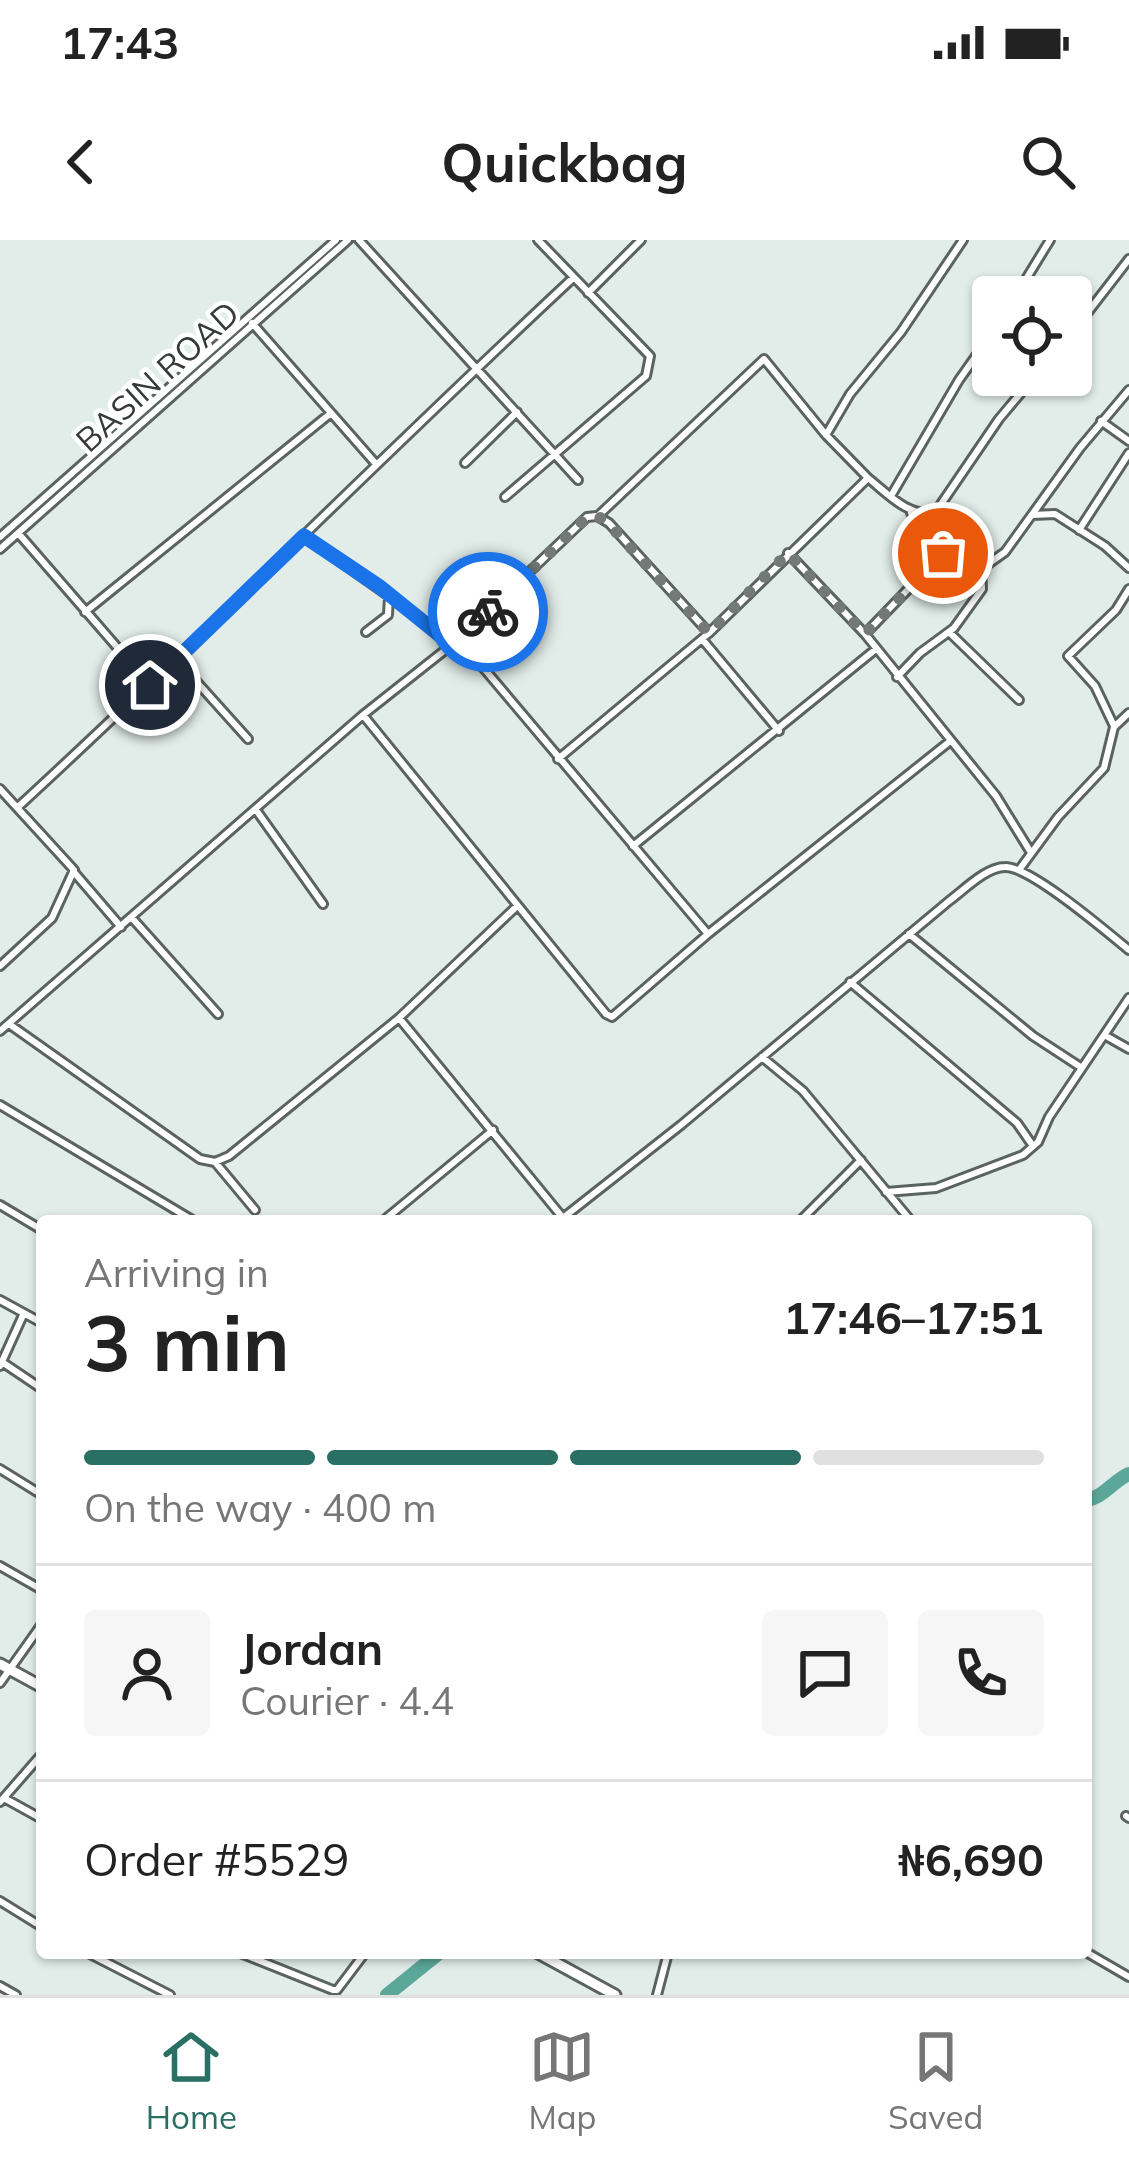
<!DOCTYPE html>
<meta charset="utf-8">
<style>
:root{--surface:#fff;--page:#f6f6f6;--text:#222;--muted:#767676;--line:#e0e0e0;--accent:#296f64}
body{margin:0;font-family:Mulish,sans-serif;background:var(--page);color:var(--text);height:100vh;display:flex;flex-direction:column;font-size:45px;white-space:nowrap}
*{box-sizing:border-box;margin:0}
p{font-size:39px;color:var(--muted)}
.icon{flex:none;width:66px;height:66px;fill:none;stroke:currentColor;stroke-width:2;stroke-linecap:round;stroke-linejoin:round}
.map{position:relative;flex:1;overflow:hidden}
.side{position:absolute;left:36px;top:975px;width:1056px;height:744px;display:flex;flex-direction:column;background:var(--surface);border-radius:12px;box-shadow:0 3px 9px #0004}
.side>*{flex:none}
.controls{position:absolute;left:972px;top:36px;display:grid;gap:24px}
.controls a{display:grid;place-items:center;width:120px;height:120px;border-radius:12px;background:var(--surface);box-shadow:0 3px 9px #0004;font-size:60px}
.pin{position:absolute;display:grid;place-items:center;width:102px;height:102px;color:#fff;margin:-51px;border:6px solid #fff;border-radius:50%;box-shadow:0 3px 12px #0007}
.courier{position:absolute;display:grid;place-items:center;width:120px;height:120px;margin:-60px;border:9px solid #1a73e8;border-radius:50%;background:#fff;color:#222;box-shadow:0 3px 15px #0007}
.head em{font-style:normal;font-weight:700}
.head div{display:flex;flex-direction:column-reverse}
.head{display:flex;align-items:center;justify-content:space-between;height:204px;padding:0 48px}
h1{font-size:78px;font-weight:700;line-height:90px}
.bar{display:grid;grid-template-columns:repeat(4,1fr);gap:18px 12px;align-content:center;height:144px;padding:0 48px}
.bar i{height:15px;border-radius:9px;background:var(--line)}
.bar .selected{background:var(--accent)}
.bar p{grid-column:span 4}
.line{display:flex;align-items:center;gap:30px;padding:0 48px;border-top:3px solid var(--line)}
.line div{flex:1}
.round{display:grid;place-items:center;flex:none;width:126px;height:126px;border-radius:12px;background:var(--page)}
.status{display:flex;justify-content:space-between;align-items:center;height:84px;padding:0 60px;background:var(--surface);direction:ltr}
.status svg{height:33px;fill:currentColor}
header{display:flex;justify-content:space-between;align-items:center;height:156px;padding:0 48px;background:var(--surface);font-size:54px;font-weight:700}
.tab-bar{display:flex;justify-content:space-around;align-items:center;height:168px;border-top:3px solid var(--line);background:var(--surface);font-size:33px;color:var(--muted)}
.tab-bar a{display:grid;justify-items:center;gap:6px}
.tab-bar .selected{color:var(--accent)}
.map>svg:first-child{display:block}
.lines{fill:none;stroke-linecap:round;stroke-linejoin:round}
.river{stroke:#5ba799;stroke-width:14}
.minor-casing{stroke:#5a6361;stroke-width:12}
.primary-casing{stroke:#5a6361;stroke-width:15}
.minor{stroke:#fff;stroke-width:6}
.primary{stroke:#fff;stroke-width:9}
.done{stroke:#727977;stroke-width:12;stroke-dasharray:0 21.6}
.route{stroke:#1a73e8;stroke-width:15}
.labels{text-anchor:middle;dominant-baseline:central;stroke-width:9;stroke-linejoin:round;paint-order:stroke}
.street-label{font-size:33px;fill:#363a39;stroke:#fff}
</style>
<div class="status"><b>17:43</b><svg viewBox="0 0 49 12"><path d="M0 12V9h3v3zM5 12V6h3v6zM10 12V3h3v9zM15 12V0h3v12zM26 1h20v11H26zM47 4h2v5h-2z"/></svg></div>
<header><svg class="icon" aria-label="back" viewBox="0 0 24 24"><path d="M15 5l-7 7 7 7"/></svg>Quickbag<svg class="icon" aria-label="search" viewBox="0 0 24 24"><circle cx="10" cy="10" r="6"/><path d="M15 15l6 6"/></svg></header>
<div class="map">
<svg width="1129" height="1755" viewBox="0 0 1129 1755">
<rect width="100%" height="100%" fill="#e2edea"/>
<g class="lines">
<path class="river" d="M1086 1260C1103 1258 1113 1241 1129 1234
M387 1755 439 1713"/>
<defs>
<path id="minor" d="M359 0 578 240
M588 53 641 0
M1015 57 1050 0
M252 83 376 224
M1071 94 1129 19
M1101 181 1129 201
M465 223 517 172
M868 238 826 195 850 154 901 92 963 0
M891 256 959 140 993 92
M505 257 646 136 650 116 538 0
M911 273C932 307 945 313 981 329
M1032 275 1055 274 1105 306 1129 328
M598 276 764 119 826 195
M1079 290 1129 213
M18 293 149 444
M304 296 389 356 388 375 366 392
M0 297 336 0
M0 309 348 0
M788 313 865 394 996 556 1030 611
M981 329 1005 312 1080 208 1129 150
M392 358 452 405
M85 372 331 173
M949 392 1019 460
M865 394 943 313
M459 399 708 694
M702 399 779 491
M177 420 248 499
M897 437 920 413 954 388 982 349 981 329
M363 475 606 774 612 777 708 694 949 502
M1114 486 1095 446 1068 416 1116 370 1129 349
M558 519 709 393
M0 549 74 630 52 678 0 726
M18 567C206 394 386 212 573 38
M256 570 323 664
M633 606 876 409
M1019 630 1058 577 1104 528 1114 487 1129 473
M73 631 121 687
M132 678 218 774
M909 694 1033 796 1082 828
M850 742 1017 883 1033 906
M399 778 563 978
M9 784 200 919 215 922 229 916 399 778 516 667
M0 791 363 475 459 399 587 277 597 276 609 283 709 393 868 238C888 254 908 277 935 273L999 179 1036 135
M1106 796 1129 809
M762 817 803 851 911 981
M0 865 194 981
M215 922 255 970
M886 952 936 948 1023 915 1038 902 1049 877 1129 758
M0 965 42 990
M383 981 493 890
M559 981 681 885 949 661C964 650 986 627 1005 627 1030 626 1107 692 1129 710
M800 981 861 920
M0 1060 42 1083
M2 1122 42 1149
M0 1126 24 1073
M0 1229 42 1255
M0 1326 42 1350
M0 1443 42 1384
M4 1558 42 1579
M0 1562 42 1514
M1126 1576 1129 1578
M0 1661 42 1687
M1086 1712 1129 1737
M88 1713 170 1755
M240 1713 333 1750H337L365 1713
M0 1746 16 1755
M657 1755 668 1713"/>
<path id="primary" d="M0 1424 42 1447
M538 1713 615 1755"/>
</defs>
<use href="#minor" class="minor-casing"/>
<use href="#primary" class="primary-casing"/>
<use href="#minor" class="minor"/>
<use href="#primary" class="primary"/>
</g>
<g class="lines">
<path class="done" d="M488 372 587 277 597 276 608 283 709 393 788 313 865 394 943 313"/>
<path class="route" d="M150 445 304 296 380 347 452 405 488 372"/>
</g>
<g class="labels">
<g class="street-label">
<text transform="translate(157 136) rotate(-42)">BASIN ROAD</text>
</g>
</g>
</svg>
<div class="controls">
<a><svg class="icon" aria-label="locate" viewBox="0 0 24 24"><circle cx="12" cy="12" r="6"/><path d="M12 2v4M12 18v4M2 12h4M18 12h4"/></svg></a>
</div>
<div class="pin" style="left:943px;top:313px;background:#ea580c"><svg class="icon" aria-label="bag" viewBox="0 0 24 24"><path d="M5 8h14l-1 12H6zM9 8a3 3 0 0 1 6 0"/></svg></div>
<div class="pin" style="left:150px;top:445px;background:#1f2937"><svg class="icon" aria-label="home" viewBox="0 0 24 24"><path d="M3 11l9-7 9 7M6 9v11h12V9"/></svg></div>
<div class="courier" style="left:488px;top:372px"><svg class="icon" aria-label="bike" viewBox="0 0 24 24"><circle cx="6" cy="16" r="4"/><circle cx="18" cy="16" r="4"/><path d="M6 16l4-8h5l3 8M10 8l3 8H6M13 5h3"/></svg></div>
<section class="side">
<div class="head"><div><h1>3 min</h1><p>Arriving in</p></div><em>17:46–17:51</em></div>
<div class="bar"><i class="selected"></i><i class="selected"></i><i class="selected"></i><i></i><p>On the way · 400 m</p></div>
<div class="line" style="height:216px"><a class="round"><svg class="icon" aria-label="person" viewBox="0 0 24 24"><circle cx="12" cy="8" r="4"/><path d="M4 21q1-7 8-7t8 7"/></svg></a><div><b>Jordan</b><p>Courier · 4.4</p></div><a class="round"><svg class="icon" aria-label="chat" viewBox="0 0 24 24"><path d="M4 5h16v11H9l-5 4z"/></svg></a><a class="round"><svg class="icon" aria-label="phone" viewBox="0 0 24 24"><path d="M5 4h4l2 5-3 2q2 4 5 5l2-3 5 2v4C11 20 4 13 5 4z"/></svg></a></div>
<div class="line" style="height:156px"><div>Order #5529</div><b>₦6,690</b></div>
</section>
</div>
<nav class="tab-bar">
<a class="selected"><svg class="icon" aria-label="home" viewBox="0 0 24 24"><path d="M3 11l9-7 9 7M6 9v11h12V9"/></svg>Home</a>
<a><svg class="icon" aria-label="map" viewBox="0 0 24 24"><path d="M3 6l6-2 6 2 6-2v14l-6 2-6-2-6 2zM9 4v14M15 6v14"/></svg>Map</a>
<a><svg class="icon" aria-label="saved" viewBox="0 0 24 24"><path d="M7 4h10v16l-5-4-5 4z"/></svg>Saved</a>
</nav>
